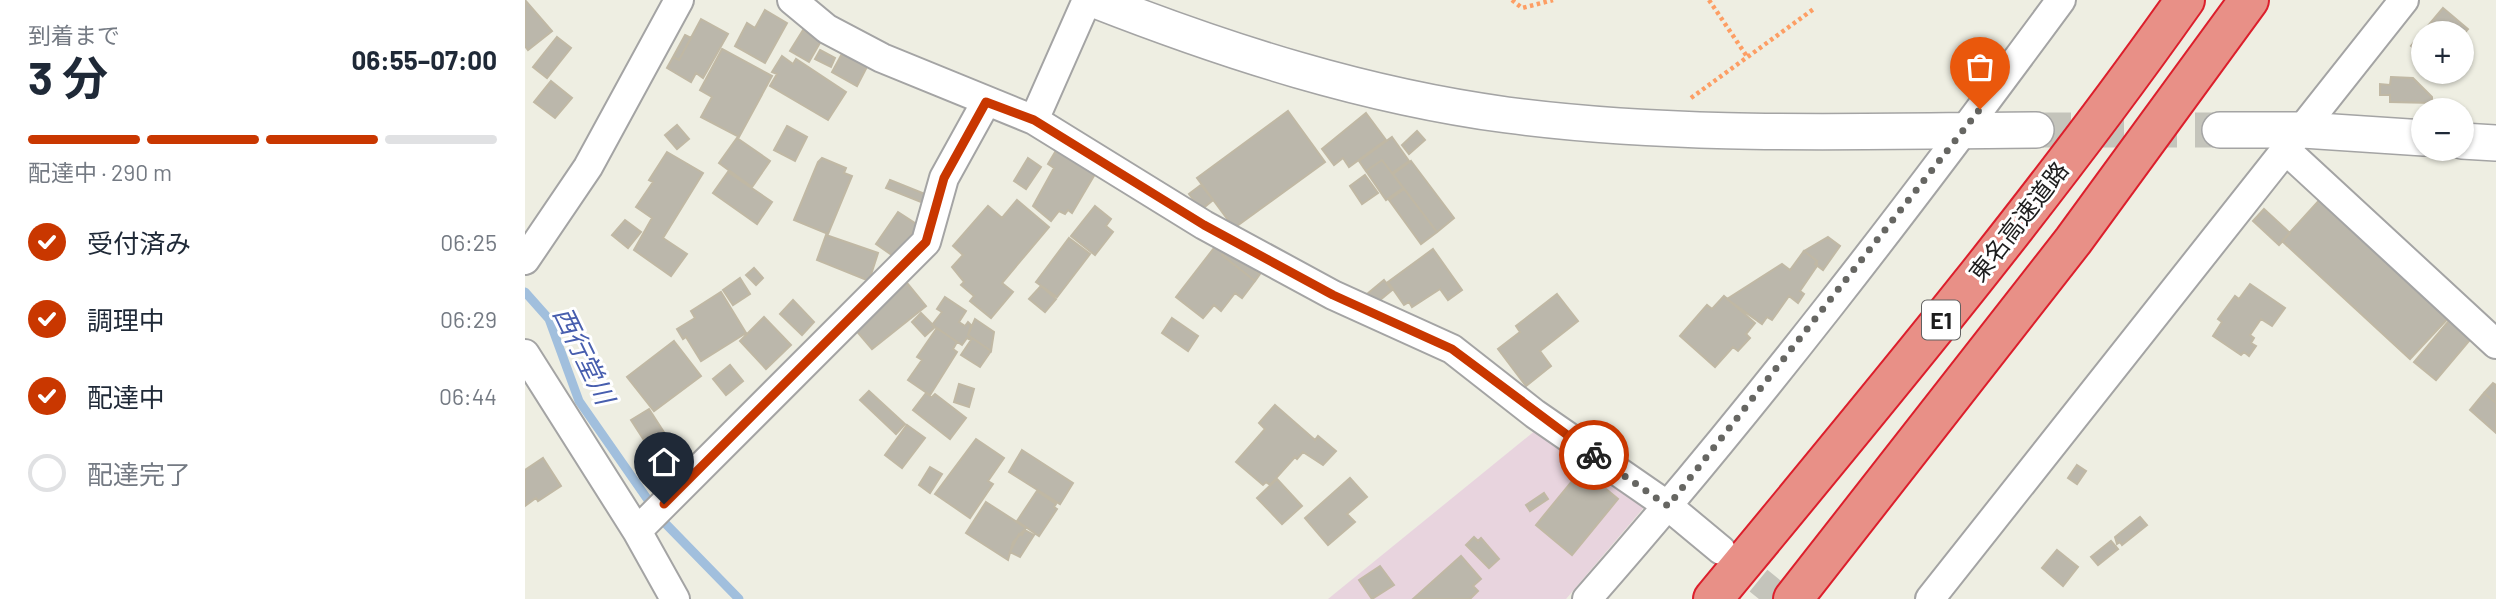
<!DOCTYPE html>
<html lang="ja">
<meta charset="utf-8">
<style>
:root{--surface:#fff;--page:#f6f6f7;--text:#1f2937;--muted:#747a83;--line:#e0e1e3;--accent:#c93700}
body{margin:0;font-family:Barlow,"Noto Sans JP",sans-serif;background:var(--page);color:var(--text);height:100vh;display:flex;flex-direction:column;font-size:26px;white-space:nowrap}
*{box-sizing:border-box;margin:0}
p{font-size:23px;color:var(--muted)}
.icon{flex:none;width:38px;height:38px;fill:none;stroke:currentColor;stroke-width:2;stroke-linecap:round;stroke-linejoin:round}
.map{position:relative;flex:1;overflow:hidden}
.sheet{display:flex;flex-direction:column;background:var(--surface);width:525px}
.sheet>*{flex:none}
.controls{position:absolute;left:1886px;top:21px;display:grid;gap:14px}
.controls a{display:grid;place-items:center;width:63px;height:63px;border-radius:50%;background:var(--surface);box-shadow:0 2px 5px #0004;font-size:35px}
.pin{position:absolute;display:grid;place-items:center;width:60px;height:60px;color:#fff;margin:-72px -30px;border-radius:50% 50% 50% 0;rotate:-45deg;box-shadow:0 0 7px #0007}
.pin .icon{rotate:45deg}
.courier{position:absolute;display:grid;place-items:center;width:70px;height:70px;margin:-35px;border:5px solid #c93700;border-radius:50%;background:#fff;color:#222;box-shadow:0 2px 9px #0007}
.overview em{font-style:normal;font-weight:700}
.overview div{display:flex;flex-direction:column-reverse}
.overview{display:flex;align-items:center;justify-content:space-between;height:119px;padding:0 28px}
h1{font-size:46px;font-weight:700;line-height:52px}
.bar{display:grid;grid-template-columns:repeat(4,1fr);gap:10px 7px;align-content:center;height:84px;padding:0 28px}
.bar i{height:9px;border-radius:5px;background:var(--line)}
.bar .on{background:var(--accent)}
.bar p{grid-column:span 4}
ol{padding:0 28px;list-style:none}
li{display:flex;align-items:center;gap:21px;height:77px}
li p{margin-inline-start:auto}
li .icon{padding:7px;border-radius:50%;background:var(--accent);color:#fff;stroke-width:4}
li:last-child{color:var(--muted)}
li i{width:38px;height:38px;border:4px solid var(--line);border-radius:50%}
main{display:flex;flex:1;min-height:0}
.map>svg:first-child{display:block}
.industrial{fill:#e8d4de}
.lines{fill:none;stroke-linecap:round;stroke-linejoin:round}
.stream{stroke:#a1bfdd;stroke-width:9}
.building{fill:#bbb7ab;stroke:#c0b8a4;stroke-width:2}
.minor-tunnel{stroke:#c4c4bb;stroke-width:28;stroke-dasharray:28 14;stroke-linecap:butt}
.tertiary-tunnel{stroke:#c4c4bb;stroke-width:35;stroke-dasharray:35 18;stroke-linecap:butt}
.minor-casing{stroke:#a4a4a4;stroke-width:32}
.tertiary-casing{stroke:#a4a4a4;stroke-width:38}
.motorway-casing{stroke:#dc1f2c;stroke-width:42}
.path{stroke:#fd9e64;stroke-width:4.5;stroke-dasharray:3.5 3.5;stroke-linecap:butt}
.minor{stroke:#fff;stroke-width:28}
.tertiary{stroke:#fff;stroke-width:35}
.motorway{stroke:#e89087;stroke-width:38}
.done{stroke:#666662;stroke-width:7;stroke-dasharray:0 12.6}
.route{stroke:#c93700;stroke-width:9}
.labels{text-anchor:middle;dominant-baseline:central;stroke-width:6;stroke-linejoin:round;paint-order:stroke}
.shield{fill:#fff;stroke:#616161;stroke-width:2}
.shield-label{font-size:23px;font-weight:bold;fill:#1d1d1d}
.street-label{font-size:24px;fill:#1d1d1d;stroke:#fff}
.water-label{font-size:26px;font-style:italic;fill:#475eae;stroke:#fff}
</style>
<main>
<section class="sheet">
<div class="overview"><div><h1>3 分</h1><p>到着まで</p></div><em>06:55–07:00</em></div>
<div class="bar"><i class="on"></i><i class="on"></i><i class="on"></i><i></i><p>配達中 · 290 m</p></div>
<ol>
<li><svg class="icon" aria-label="check" viewBox="0 0 24 24"><path d="M5 12l5 5 9-10"/></svg>受付済み<p>06:25</p></li>
<li><svg class="icon" aria-label="check" viewBox="0 0 24 24"><path d="M5 12l5 5 9-10"/></svg>調理中<p>06:29</p></li>
<li><svg class="icon" aria-label="check" viewBox="0 0 24 24"><path d="M5 12l5 5 9-10"/></svg>配達中<p>06:44</p></li>
<li><i></i>配達完了</li>
</ol>
</section>
<div class="map">
<svg width="1971" height="599" viewBox="0 0 1971 599">
<rect width="100%" height="100%" fill="#eeeee2"/>
<path class="industrial" d="M1017 425 1121 505 1041 599H803Z"/>
<g class="lines">
<path class="stream" d="M0 292 24 319 54 401 137 520 214 599"/>
</g>
<path class="building" d="M0 0 27 31 3 50 0 46Z
M1918 8 1943 29 1937 36V33H1899V57L1886 46Z
M240 10 262 23 240 63 210 46 222 23 230 28Z
M176 19 203 34 178 78 171 73 166 82 142 68 148 57 154 60Z
M278 30 296 41 284 62 265 51Z
M160 35 166 38 154 60 148 57Z
M32 37 46 48 22 78 8 67Z
M197 49 247 76 214 137 176 117 187 97 175 90Z
M295 50 310 58 306 67 290 59Z
M319 50 345 61 332 86 307 72Z
M257 56 268 64 271 59 321 92 303 120 245 86 252 74 247 72Z
M1444 58 1455 74 1442 83 1431 67Z
M1866 77 1888 78 1907 97V103L1865 102V95H1855V84L1865 85Z
M26 81 47 98 30 118 9 102Z
M763 111 800 162 709 228 672 178Z
M841 113 861 140 824 167 818 158 809 165 797 149Z
M152 125 164 139 152 149 140 135Z
M262 126 282 137 270 161 249 150Z
M892 131 900 140 884 154 877 145Z
M867 137 884 161 867 173 857 160 841 171 834 161Z
M212 138 245 161 227 187 194 163Z
M532 149 570 174 547 213 543 210 540 214 534 211 526 221 508 206 529 168 523 164Z
M142 152 178 173 138 238 162 254 146 276 109 250 127 218 111 207 128 182 124 180Z
M297 158 321 168 319 173 327 176 303 234 269 220 293 162Z
M503 158 516 167 501 189 489 181Z
M857 160 878 188 861 200 841 171Z
M886 161 929 218 912 232 868 174Z
M203 172 247 202 232 224 188 193Z
M840 175 853 193 837 204 825 186Z
M365 180 405 196 401 204 361 188Z
M676 185 688 200 676 210 664 194Z
M879 189 912 232 896 244 864 200Z
M1799 195 1928 313 1885 359 1757 241Z
M492 200 524 227 477 283 488 292 466 318 445 301 449 296 436 285 439 282 427 267 438 255 428 246 463 206 477 218Z
M570 206 586 219 581 226 588 232 570 255 546 236Z
M1739 209 1765 233 1754 245 1728 221Z
M373 212 393 225 371 258 351 244Z
M100 220 116 232 103 248 87 235Z
M301 235 353 253 344 281 292 260Z
M1303 237 1315 246 1298 270 1290 264 1292 261 1279 251Z
M544 238 565 254 532 297 511 282Z
M696 239 705 246 697 255 730 281 717 298 710 293 696 311 689 305 678 318 651 297Z
M703 248 735 274 730 281 697 255Z
M908 249 937 290 923 300 915 289 887 307 884 302 879 305 863 282Z
M1279 251 1292 261V266L1275 291 1279 294 1273 303 1264 296 1247 320 1242 317 1237 324 1202 299 1257 264 1265 270Z
M229 268 238 278 231 285 221 275Z
M215 278 225 294 208 305 198 290Z
M859 280 867 290 849 305 841 295Z
M382 283 401 306 347 349 328 327Z
M1725 284 1760 308 1747 326 1736 319 1725 335 1729 338 1726 343 1731 346 1724 356 1719 352 1716 355 1688 336 1697 322 1693 319 1710 296 1714 299Z
M516 286 531 299 520 312 504 299Z
M196 292 221 333 176 361 161 337 158 339 152 329 170 318 166 311Z
M1032 294 1053 321 1015 351 1026 366 1001 386 973 349 995 332 991 326Z
M1199 296 1230 323 1221 334 1225 338 1213 351 1208 347 1190 367 1155 336 1182 305 1187 309Z
M420 297 441 311 434 322 440 326 443 322 446 325 443 335 466 351 455 367 436 355 446 340 442 338 437 345 407 325 417 312 412 309Z
M268 300 289 322 277 335 255 314Z
M396 313 410 327 400 336 387 322Z
M1928 316 1950 334 1911 380 1889 362Z
M239 317 266 345 241 369 215 341Z
M647 318 673 336 663 351 637 333Z
M450 319 469 332 466 351 443 335Z
M412 328 432 342 428 349 432 352 405 395 383 380 397 360 392 357Z
M149 341 176 376 129 411 102 377Z
M205 365 218 381 201 395 188 379Z
M1968 383 1971 385V403L1959 393Z
M434 384 449 389 444 407 429 402Z
M344 391 380 424 371 434 335 400Z
M401 393 407 397 410 394 441 418 425 439 388 410Z
M1959 393 1971 403V433L1945 410Z
M750 405 790 440 793 436 811 451 798 465 778 452 772 459 770 457 745 485 741 482 738 485 711 462 740 429 734 423Z
M124 409 142 437 124 448 106 420Z
M382 425 400 438 377 468 360 455Z
M138 439 142 445 127 454 124 448Z
M451 439 479 458 463 481 468 484 445 518 410 494Z
M142 448 154 468 139 477 126 458Z
M497 450 548 483 535 504 484 472Z
M18 458 36 486 13 501 11 498 0 506V470Z
M1552 465 1561 471 1552 484 1543 478Z
M405 467 417 474 405 493 394 485Z
M1057 469 1093 499 1047 555 1011 525Z
M825 478 842 497 822 514 830 522 803 545 780 518Z
M752 479 777 506 757 524 732 498Z
M512 491 531 504 529 507 532 509 514 536 492 521Z
M1019 493 1023 499 1005 511 1001 505Z
M461 502 501 528 488 542 483 560 441 533Z
M1615 517 1622 525 1597 545 1595 542 1592 544 1590 537Z
M500 530 509 535 495 557 485 552 494 534 497 535Z
M949 537 953 541 956 538 974 559 964 568 941 545Z
M1586 541 1593 549 1573 565 1566 557Z
M1532 550 1553 567 1538 586 1517 568Z
M936 556 956 579 948 586 953 591 945 599H888Z
M855 566 869 585 847 599 834 580Z"/>
<g class="lines">
<path class="minor-tunnel" d="M1201 554 1256 599"/>
<path class="tertiary-tunnel" d="M1511 130H1695"/>
<defs>
<path id="minor" d="M267 0 302 29 357 58 509 120 679 225 808 295 927 349 1010 414 1143 506 1196 550
M509 120 562 0
M1762 151 1971 344
M0 260 63 167 154 0
M0 354 112 531 150 599
M112 531 401 242 419 178 461 102
M1062 599C1230 408 1385 205 1536 0
M1405 599 1879 0"/>
<path id="tertiary" d="M570 0C703 52 840 96 982 115 1157 138 1335 131 1511 130
M1695 130H1778L1899 138
M1937 141 1971 143"/>
<path id="motorway" d="M1188 599C1350 403 1513 208 1660 0
M1268 599 1548 241 1724 0"/>
</defs>
<use href="#minor" class="minor-casing"/>
<use href="#tertiary" class="tertiary-casing"/>
<use href="#motorway" class="motorway-casing"/>
<path class="path" d="M987 0 997 8 1028 0
M1184 0 1223 58
M1166 98 1290 8"/>
<use href="#minor" class="minor"/>
<use href="#tertiary" class="tertiary"/>
<use href="#motorway" class="motorway"/>
</g>
<g class="lines">
<path class="done" d="M1069 455 1143 506 1455 109"/>
<path class="route" d="M139 504 401 242 419 178 461 102 509 120 679 225 808 295 927 349 1069 455"/>
</g>
<g class="labels">
<rect class="shield" x="1397" y="300.5" width="38" height="39" rx="5"/>
<g class="shield-label">
<text x="1416" y="320">E1</text>
</g>
<g class="street-label">
<text transform="translate(1493 221) rotate(-52)">東名高速道路</text>
</g>
<g class="water-label">
<text transform="translate(60 355) rotate(64)">西行堂川</text>
</g>
</g>
</svg>
<div class="controls">
<a>+</a>
<a>−</a>
</div>
<div class="pin" style="left:1455px;top:109px;background:#ea580c"><svg class="icon" aria-label="bag" viewBox="0 0 24 24"><path d="M5 8h14l-1 12H6zM9 8a3 3 0 0 1 6 0"/></svg></div>
<div class="pin" style="left:139px;top:504px;background:#1f2937"><svg class="icon" aria-label="home" viewBox="0 0 24 24"><path d="M3 11l9-7 9 7M6 9v11h12V9"/></svg></div>
<div class="courier" style="left:1069px;top:455px"><svg class="icon" aria-label="bike" viewBox="0 0 24 24"><circle cx="6" cy="16" r="4"/><circle cx="18" cy="16" r="4"/><path d="M6 16l4-8h5l3 8M10 8l3 8H6M13 5h3"/></svg></div>
</div>
</main>
